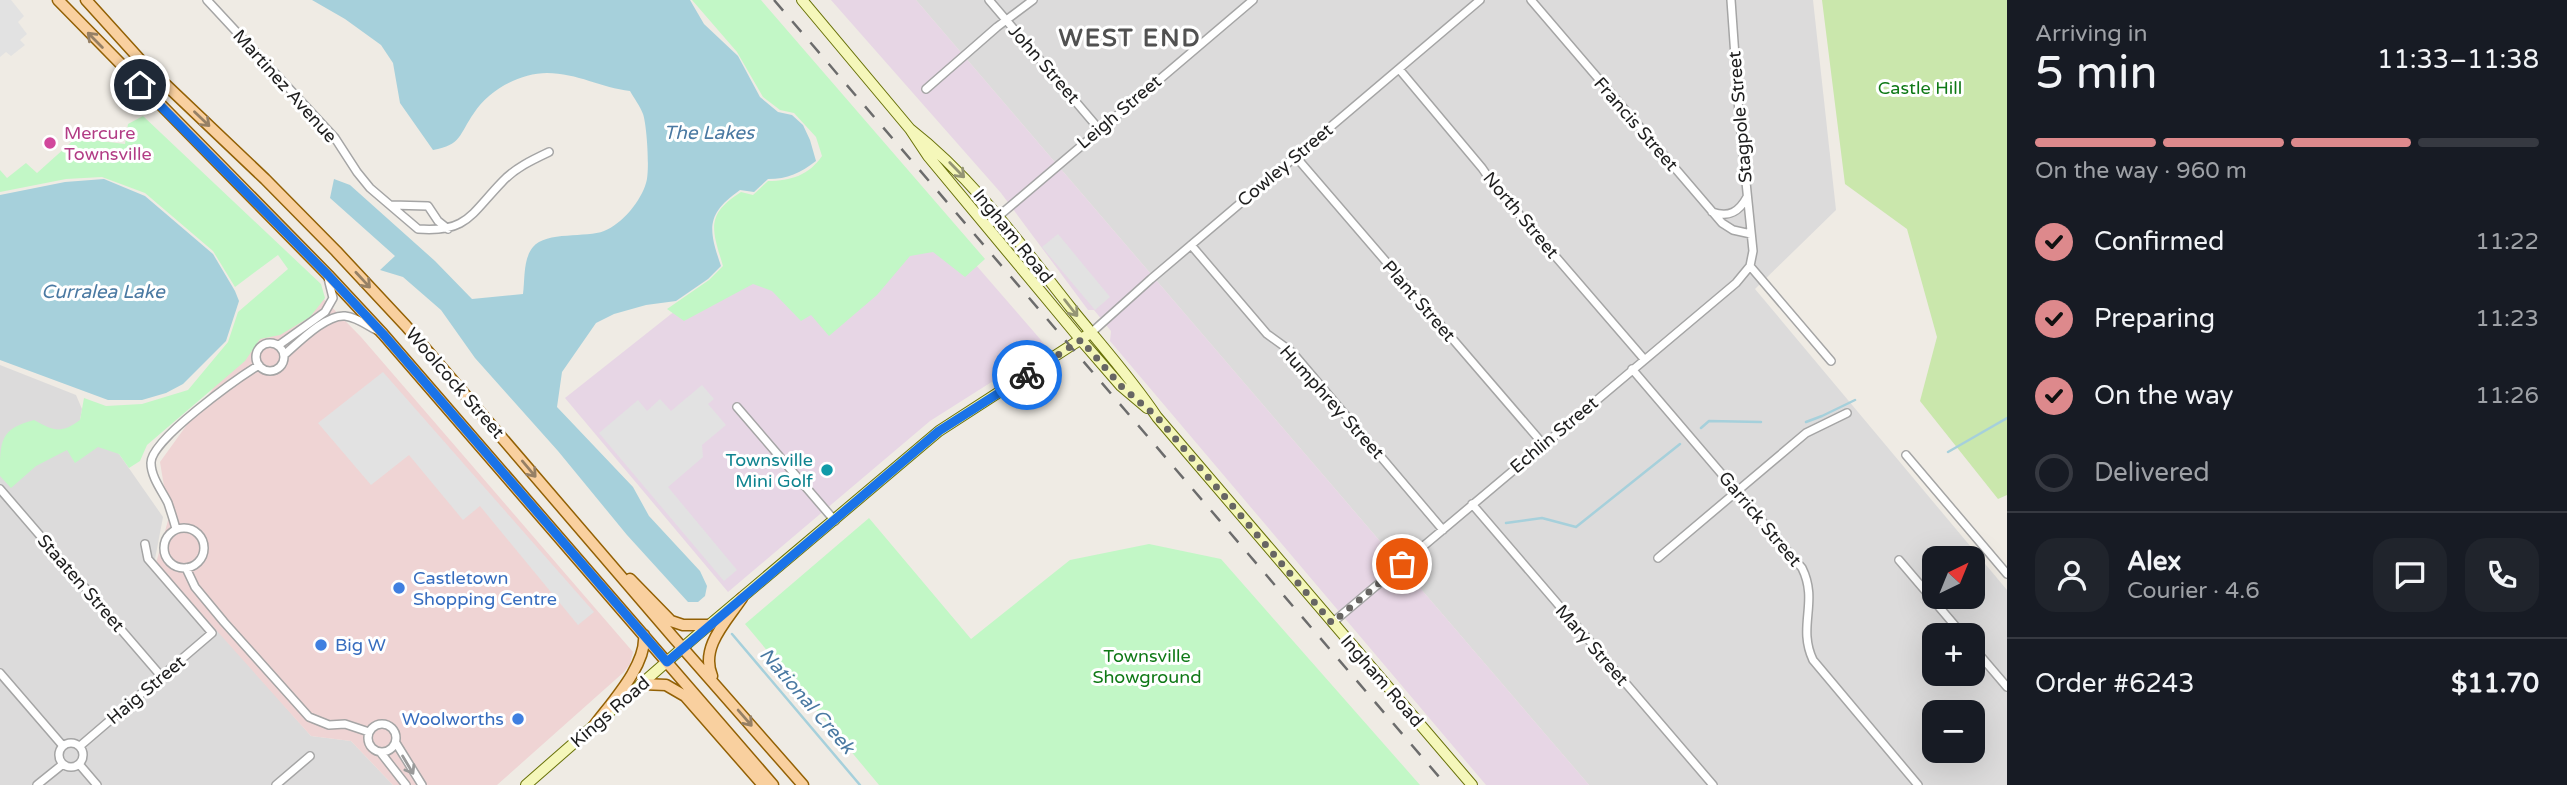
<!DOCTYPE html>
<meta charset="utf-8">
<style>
:root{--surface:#171b24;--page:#20242c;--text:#f1f3f6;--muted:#9ea1a6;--line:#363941;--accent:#dd898c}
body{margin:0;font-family:"Varela Round",sans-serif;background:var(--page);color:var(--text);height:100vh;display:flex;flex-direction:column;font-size:26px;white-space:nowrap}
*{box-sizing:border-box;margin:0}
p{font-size:23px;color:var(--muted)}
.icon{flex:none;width:38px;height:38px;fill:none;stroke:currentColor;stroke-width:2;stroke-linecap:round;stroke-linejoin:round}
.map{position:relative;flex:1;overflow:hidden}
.sheet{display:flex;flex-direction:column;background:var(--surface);width:560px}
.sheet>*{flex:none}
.needle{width:46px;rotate:43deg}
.buttons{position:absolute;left:1922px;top:546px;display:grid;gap:14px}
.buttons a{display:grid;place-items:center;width:63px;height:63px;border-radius:14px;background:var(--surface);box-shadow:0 7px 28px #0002;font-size:35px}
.pin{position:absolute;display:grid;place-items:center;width:60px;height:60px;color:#fff;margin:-30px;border:4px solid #fff;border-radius:50%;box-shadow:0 2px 7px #0007}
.courier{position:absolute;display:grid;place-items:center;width:70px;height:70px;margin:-35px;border:5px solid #1a73e8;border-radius:50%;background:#fff;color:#222;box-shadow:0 2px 9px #0007}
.summary em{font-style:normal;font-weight:600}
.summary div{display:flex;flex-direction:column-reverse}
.summary{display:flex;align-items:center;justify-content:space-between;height:119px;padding:0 28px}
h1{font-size:46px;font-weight:600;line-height:52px}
.bar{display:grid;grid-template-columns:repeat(4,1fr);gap:10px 7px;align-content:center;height:84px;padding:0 28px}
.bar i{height:9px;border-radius:5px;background:var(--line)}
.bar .current{background:var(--accent)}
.bar p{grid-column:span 4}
.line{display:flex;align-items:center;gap:18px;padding:0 28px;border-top:2px solid var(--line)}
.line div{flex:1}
.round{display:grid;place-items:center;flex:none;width:74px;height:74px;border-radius:21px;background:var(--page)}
ol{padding:0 28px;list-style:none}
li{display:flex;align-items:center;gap:21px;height:77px}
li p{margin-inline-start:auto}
li .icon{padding:7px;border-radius:50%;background:var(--accent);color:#111;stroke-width:4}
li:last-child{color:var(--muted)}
li i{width:38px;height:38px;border:4px solid var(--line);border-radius:50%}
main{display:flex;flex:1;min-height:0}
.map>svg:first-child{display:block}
.residential{fill:#dcdbdb;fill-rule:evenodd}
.commercial{fill:#efd4d4}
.industrial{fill:#e7d6e5}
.grass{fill:#cae7ac}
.park{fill:#c2f7c6}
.parking{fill:#e2e2e2}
.water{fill:#a6d0db}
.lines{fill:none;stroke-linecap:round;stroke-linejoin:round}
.stream{stroke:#a6d0db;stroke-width:2.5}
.minor-casing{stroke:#a5a5a5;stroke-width:10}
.secondary-casing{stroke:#687108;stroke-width:12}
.primary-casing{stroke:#936105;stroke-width:13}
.minor{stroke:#fff;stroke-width:7}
.secondary{stroke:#f5f7ba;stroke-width:10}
.primary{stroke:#f9d09f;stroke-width:10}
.rail{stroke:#6c6c6c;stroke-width:2.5;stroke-dasharray:14 14;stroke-linecap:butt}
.oneway{stroke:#968065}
.oneway2{stroke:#949574}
.oneway3{stroke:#9a9a9a}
.done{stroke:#676663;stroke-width:7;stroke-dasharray:0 12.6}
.route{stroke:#1a73e8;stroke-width:9}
.hotel-dot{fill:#d1479c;stroke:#fff;stroke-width:2.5}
.culture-dot{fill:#0f9aa8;stroke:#fff;stroke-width:2.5}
.shop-dot{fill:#3f7fe0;stroke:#fff;stroke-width:2.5}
.labels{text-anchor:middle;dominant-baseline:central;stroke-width:6;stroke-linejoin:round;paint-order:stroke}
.street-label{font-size:18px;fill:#1e1e1e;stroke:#fff}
.park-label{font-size:18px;fill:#0f7916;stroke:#fff}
.hotel-label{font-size:18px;fill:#b23c85;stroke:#fff;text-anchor:start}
.culture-label{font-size:18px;fill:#0d838f;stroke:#fff;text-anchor:end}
.shop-label{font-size:18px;fill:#366cbe;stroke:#fff;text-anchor:start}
.water-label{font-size:19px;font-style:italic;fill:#4a79a2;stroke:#fff}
.district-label{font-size:24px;font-weight:bold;letter-spacing:2px;fill:#515151;stroke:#fff}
</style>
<main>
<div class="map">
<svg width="2007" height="785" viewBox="0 0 2007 785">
<rect width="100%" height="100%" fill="#efebe4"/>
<path class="residential" d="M916 0H1813L1836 210 1755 289 2007 590V785H1589ZM1934 558H1972V597H1934ZM1934 635H1972V674H1934ZM1934 712H1972V751H1934Z
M0 365 76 395 82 409 80 420 119 454 163 517 155 559 311 736 351 741 393 785H0Z"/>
<path class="commercial" d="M310 285 361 337 633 652 630 664 624 672 497 785H393L351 741 311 736 156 563 169 517 160 462 253 333Z"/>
<path class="industrial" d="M831 0H916L1589 785H1486L1110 341 1111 331 1094 310H1088L1001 193Z
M877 151 1047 347 930 421 728 592 565 398Z"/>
<path class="grass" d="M1822 0H2007V495L1998 499 1920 401 1937 337 1907 229 1845 184Z"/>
<path class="park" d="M692 0H761L985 259 965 277 933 252 910 256 877 295 829 336 811 315 801 321 772 291 753 284 684 321 667 309 709 280 723 266C712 229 705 215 741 192L753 195 768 181C791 181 809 175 822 156L816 137 794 113 780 110 763 97 737 52Z
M143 116 321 284 325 298 310 317 280 335 260 339 245 361 147 445 140 461 129 468 119 454 98 447 75 463 67 450 36 466 11 488 0 476C0 440 0 429 34 420 54 431 61 434 80 420L84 398 106 406 142 404 188 390 228 342 238 312 288 269 278 255 235 287 213 251 145 193 102 177 66 179 0 192V170L7 178 26 163 37 173 76 138 125 144 128 124Z
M869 518 971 639 1070 560 1149 544 1221 559 1420 785H879L745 624Z"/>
<path class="parking" d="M0 0H11L24 16 18 22 27 34 20 40 25 45 11 56 6 52 0 57Z
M1058 234 1110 297 1095 310 1042 247Z
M383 372 594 612 578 625 480 506 463 520 409 455 371 485 318 423Z
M702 385 714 399 708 404 726 425 702 445 703 457 668 487 737 570 724 581 599 433 638 400 647 411 660 399 671 411Z"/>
<path class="water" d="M312 0H690L704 24 738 56 760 97 778 112 792 115 803 125 810 140 816 161C800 173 788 179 768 179L754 192 740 190C706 214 708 228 721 266L708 279 676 301 646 305 614 314 596 323 562 372 557 407 633 487 649 516 700 571 707 586 705 596 698 602H688L627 535 558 451 475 358 441 310 403 277 380 270 395 256 330 198 334 179 350 185 435 261 472 299 523 294C525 279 523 259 533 247 546 231 587 238 604 231 622 224 641 201 646 183 650 173 647 125 643 114 640 106 634 98 630 91 602 88 577 73 547 73 520 73 489 90 474 113 459 134 462 145 433 150L400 103 393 63 381 45 345 19Z
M104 179 145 196 213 254 235 291 239 301 226 341 183 384 166 393 142 400H108L0 360V195L65 182Z"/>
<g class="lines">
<path class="stream" d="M1806 422 1822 416 1855 400
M1701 428 1709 421 1761 422
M1948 452 2007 418
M1506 523 1542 518 1576 527 1680 444
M732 634 860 785"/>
<defs>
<path id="minor" d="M207 0 335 138 357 172 370 188 418 229C467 233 471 214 502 182 515 168 532 160 549 152
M989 0 1099 129
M1531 0 1722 223 1733 230 1751 234
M1399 69 1482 168 1493 184 1644 359
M926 89 997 27 1033 0
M1296 157 1543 444
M391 205 428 206 438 221 448 229
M1712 212C1729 218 1739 212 1747 197
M987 226 1253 0
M1191 245 1267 334 1292 352 1443 530
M1750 266 1831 361
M1092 332 1151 279 1480 0
M256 357a14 14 0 1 1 28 0a14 14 0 1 1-28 0Z
M279 345 325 312 333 298 328 278
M284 355C298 343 326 314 345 316 356 317 367 325 376 330
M1632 369 1802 568C1819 602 1797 626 1813 660L1918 785
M737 407 835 521
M1906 455 2007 574
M0 489 161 676
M1472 504 1713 785
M164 548a20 20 0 1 1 40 0a20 20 0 1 1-40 0Z
M176 529C174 521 171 512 168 503 162 491 151 477 151 463 150 440 238 378 259 365
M1658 558 1806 433 1847 413
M1899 560 1963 635
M186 568 195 587 224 622 309 717 329 725 345 724 369 732
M1332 623 1736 283 1750 266 1753 251 1739 113 1731 0
M1972 646 2007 687
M0 673 63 746
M368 738a14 14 0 1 1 28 0a14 14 0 1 1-28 0Z
M59 755a12 12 0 1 1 24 0a12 12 0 1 1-24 0Z
M396 743 422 785
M80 746 212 633 148 559 145 544
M381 753 406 785
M79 764 97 785
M37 785 63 764
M276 785 310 756"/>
<path id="secondary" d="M802 0 910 129 928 156 1081 340 1121 386 1147 408
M910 129C974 179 1021 245 1071 308 1100 344 1131 378 1157 417L1472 785
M526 785 695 637 939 431 1092 332"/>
<path id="primary" d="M58 0 328 275 383 334 773 785
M86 0 144 64 265 179 336 251 406 326 673 637 803 785
M630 579 671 621 683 625H710
M712 676C700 647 726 622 742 598
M642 684 666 685 685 696 763 785
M594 726C611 703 647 665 644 635"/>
</defs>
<use href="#minor" class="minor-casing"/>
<use href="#secondary" class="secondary-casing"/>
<use href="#primary" class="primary-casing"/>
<use href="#minor" class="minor"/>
<use href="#secondary" class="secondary"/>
<use href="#primary" class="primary"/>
<path class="rail" d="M774 0 1446 785"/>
</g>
<defs><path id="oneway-shaft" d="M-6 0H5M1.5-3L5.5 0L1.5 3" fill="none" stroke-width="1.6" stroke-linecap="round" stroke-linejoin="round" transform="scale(1.75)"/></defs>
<g class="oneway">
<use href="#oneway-shaft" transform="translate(95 40) rotate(-135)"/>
<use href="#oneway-shaft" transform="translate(202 119) rotate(44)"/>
<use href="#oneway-shaft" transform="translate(363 280) rotate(47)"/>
<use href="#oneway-shaft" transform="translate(529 469) rotate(50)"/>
<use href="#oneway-shaft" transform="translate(745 718) rotate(49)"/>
</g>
<g class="oneway2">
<use href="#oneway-shaft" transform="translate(957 170) rotate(46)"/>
<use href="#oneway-shaft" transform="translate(1071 308) rotate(52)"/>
</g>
<use class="oneway3" href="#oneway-shaft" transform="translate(408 765) rotate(59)"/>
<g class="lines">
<path class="done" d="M1027 375 1081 340 1121 386 1157 417 1332 623 1402 564"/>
<path class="route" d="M140 85 328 275 383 334 667 662 939 431 1027 375"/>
</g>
<circle class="hotel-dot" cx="50" cy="143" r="7"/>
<circle class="culture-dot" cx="827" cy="470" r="7"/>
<g class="shop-dot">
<circle cx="399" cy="588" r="7"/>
<circle cx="321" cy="645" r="7"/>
<circle cx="518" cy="719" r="7"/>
</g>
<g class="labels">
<g class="street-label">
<text transform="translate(1044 64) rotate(49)">John Street</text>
<text transform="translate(285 86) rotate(48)">Martinez Avenue</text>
<text transform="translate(1119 112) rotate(-40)">Leigh Street</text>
<text transform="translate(1740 117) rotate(-95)">Stagpole Street</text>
<text transform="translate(1636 124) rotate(49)">Francis Street</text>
<text transform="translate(1285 165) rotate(-40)">Cowley Street</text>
<text transform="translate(1521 215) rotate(50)">North Street</text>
<text transform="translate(1013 236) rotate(51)">Ingham Road</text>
<text transform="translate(1419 301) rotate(49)">Plant Street</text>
<text transform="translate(455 383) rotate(49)">Woolcock Street</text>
<text transform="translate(1332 402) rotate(48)">Humphrey Street</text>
<text transform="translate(1554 435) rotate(-40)">Echlin Street</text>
<text transform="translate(1760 519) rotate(50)">Garrick Street</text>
<text transform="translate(81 583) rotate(49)">Staaten Street</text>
<text transform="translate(1592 645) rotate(49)">Mary Street</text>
<text transform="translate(1382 681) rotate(49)">Ingham Road</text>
<text transform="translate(146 690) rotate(-40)">Haig Street</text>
<text transform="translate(610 712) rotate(-41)">Kings Road</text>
</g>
<g class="park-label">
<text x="1920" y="88">Castle Hill</text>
<text x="1147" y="656">Townsville<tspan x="1147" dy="21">Showground</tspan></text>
</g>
<g class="hotel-label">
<text x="64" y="133">Mercure<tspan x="64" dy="21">Townsville</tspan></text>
</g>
<g class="culture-label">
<text x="813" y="460">Townsville<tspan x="813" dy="21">Mini Golf</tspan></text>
</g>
<g class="shop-label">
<text x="413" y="578">Castletown<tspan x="413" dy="21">Shopping Centre</tspan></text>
<text x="335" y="645">Big W</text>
<text x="504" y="719" text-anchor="end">Woolworths</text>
</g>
<g class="water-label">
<text x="709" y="133">The Lakes</text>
<text x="103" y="292">Curralea Lake</text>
<text transform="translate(807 701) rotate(49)">National Creek</text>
</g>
<g class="district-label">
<text x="1130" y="38">WEST END</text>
</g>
</g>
</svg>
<div class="buttons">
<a><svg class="needle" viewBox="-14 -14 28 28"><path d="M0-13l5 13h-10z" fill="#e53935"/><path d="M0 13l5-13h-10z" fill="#9ea1a6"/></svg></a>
<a>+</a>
<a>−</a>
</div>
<div class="pin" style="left:1402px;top:564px;background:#ea580c"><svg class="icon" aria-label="bag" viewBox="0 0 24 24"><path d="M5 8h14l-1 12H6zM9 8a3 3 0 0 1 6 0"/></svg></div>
<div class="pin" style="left:140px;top:85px;background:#1f2937"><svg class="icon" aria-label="home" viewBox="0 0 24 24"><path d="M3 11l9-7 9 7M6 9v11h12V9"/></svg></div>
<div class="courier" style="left:1027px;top:375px"><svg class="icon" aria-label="bike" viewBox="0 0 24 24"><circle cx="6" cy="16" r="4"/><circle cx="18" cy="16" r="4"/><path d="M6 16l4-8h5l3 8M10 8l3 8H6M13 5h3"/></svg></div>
</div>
<section class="sheet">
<div class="summary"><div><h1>5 min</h1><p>Arriving in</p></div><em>11:33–11:38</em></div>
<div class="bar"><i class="current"></i><i class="current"></i><i class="current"></i><i></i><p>On the way · 960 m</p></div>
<ol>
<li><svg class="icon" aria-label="check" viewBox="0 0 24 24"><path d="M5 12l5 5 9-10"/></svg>Confirmed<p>11:22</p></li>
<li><svg class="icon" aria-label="check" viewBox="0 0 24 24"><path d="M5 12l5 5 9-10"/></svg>Preparing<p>11:23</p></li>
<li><svg class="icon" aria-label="check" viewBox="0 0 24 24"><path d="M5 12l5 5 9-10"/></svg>On the way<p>11:26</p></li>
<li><i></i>Delivered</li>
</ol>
<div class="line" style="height:126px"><a class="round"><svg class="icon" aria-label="person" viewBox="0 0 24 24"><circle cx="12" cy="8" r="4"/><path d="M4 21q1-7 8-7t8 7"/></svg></a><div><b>Alex</b><p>Courier · 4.6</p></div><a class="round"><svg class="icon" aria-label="chat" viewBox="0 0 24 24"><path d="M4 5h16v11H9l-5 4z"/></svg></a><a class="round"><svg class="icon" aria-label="phone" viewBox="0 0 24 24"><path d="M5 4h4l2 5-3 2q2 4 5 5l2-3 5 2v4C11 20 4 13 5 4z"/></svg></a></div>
<div class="line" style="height:91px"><div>Order #6243</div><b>$11.70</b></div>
</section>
</main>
